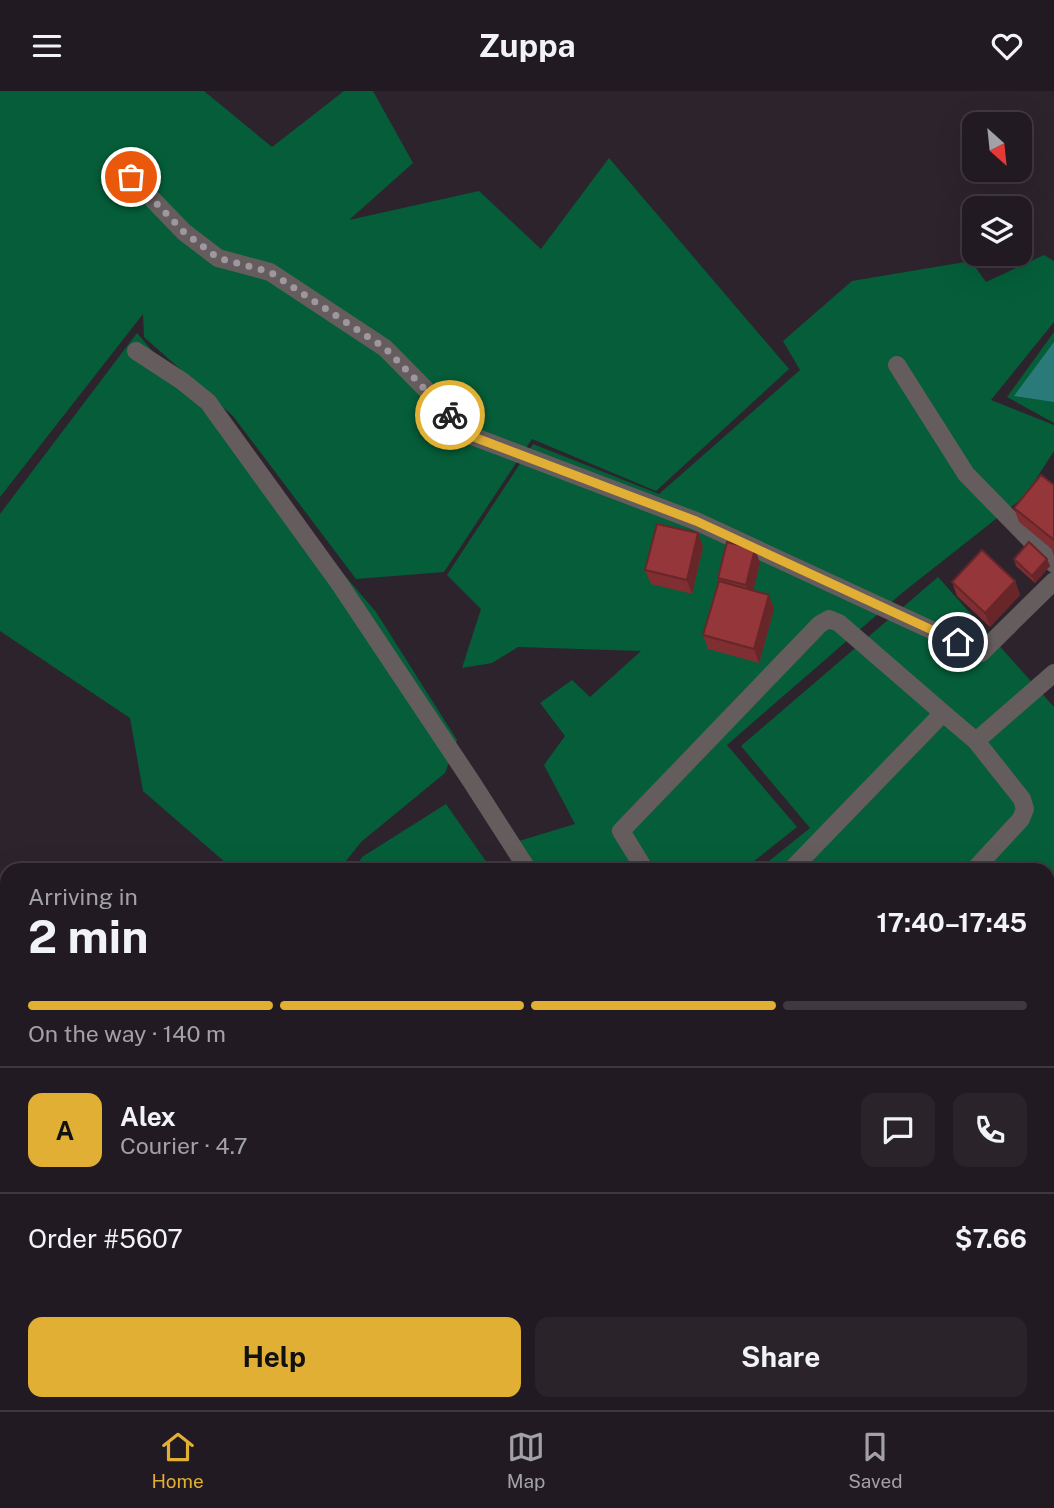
<!DOCTYPE html>
<meta charset="utf-8">
<style>
:root{--surface:#221a22;--page:#2a232a;--text:#f1f3f6;--muted:#a2a1a5;--line:#3f3840;--accent:#e1af34}
body{margin:0;font-family:"Public Sans",sans-serif;background:var(--page);color:var(--text);height:100vh;display:flex;flex-direction:column;font-size:26px;white-space:nowrap}
*{box-sizing:border-box;margin:0}
p{font-size:23px;color:var(--muted)}
.icon{flex:none;width:38px;height:38px;fill:none;stroke:currentColor;stroke-width:2;stroke-linecap:round;stroke-linejoin:round}
.map{position:relative;flex:1;overflow:hidden}
.sheet{position:absolute;left:0px;top:772px;width:1055px;height:548px;display:flex;flex-direction:column;background:var(--surface);border-radius:21px 21px 0 0;box-shadow:0 7px 28px #0002,0 0 0 2px var(--line)}
.sheet>*{flex:none}
.needle{width:46px;rotate:153deg}
.fabs{position:absolute;left:962px;top:21px;display:grid;gap:14px}
.fabs a{display:grid;place-items:center;width:70px;height:70px;border-radius:14px;background:var(--surface);box-shadow:0 7px 28px #0002,0 0 0 2px var(--line);font-size:35px}
.pin{position:absolute;display:grid;place-items:center;width:60px;height:60px;color:#fff;margin:-30px;border:4px solid #fff;border-radius:50%;box-shadow:0 2px 7px #0007}
.courier{position:absolute;display:grid;place-items:center;width:70px;height:70px;margin:-35px;border:5px solid #e1af34;border-radius:50%;background:#fff;color:#222;box-shadow:0 2px 9px #0007}
.headline em{font-style:normal;font-weight:700}
.headline div{display:flex;flex-direction:column-reverse}
.headline{display:flex;align-items:center;justify-content:space-between;height:119px;padding:0 28px}
h1{font-size:46px;font-weight:700;line-height:52px}
.bar{display:grid;grid-template-columns:repeat(4,1fr);gap:10px 7px;align-content:center;height:84px;padding:0 28px}
.bar i{height:9px;border-radius:5px;background:var(--line)}
.bar .selected{background:var(--accent)}
.bar p{grid-column:span 4}
.line{display:flex;align-items:center;gap:18px;padding:0 28px;border-top:2px solid var(--line)}
.line div{flex:1}
.round{display:grid;place-items:center;flex:none;width:74px;height:74px;border-radius:14px;background:var(--page)}
.button{display:flex;gap:14px;margin-top:auto;padding:14px 28px}
.button a{flex:1;height:80px;border-radius:14px;background:var(--accent);color:#111;font-size:28px;font-weight:700;line-height:80px;text-align:center}
.button a+a{background:var(--page);color:var(--text)}
header{display:flex;justify-content:space-between;align-items:center;height:91px;padding:0 28px;background:var(--surface);font-size:32px;font-weight:700}
.tab-bar{display:flex;justify-content:space-around;align-items:center;height:98px;border-top:2px solid var(--line);background:var(--surface);font-size:19px;color:var(--muted)}
.tab-bar a{display:grid;justify-items:center;gap:4px}
.tab-bar .selected{color:var(--accent)}
.map>svg:first-child{display:block}
.green{fill:#055e39}
.water{fill:#2a7a7a}
.lines{fill:none;stroke-linecap:round;stroke-linejoin:round}
.minor{stroke:#655d5d;stroke-width:18}
.major{stroke:#a49392;stroke-width:18}
.wall{fill:#7f2e32}
.shaded-wall{fill:#682629}
.building{fill:#94363a;stroke:#682629;stroke-width:2}
.done{stroke:#9f979f;stroke-width:7;stroke-dasharray:0 12.6}
.route{stroke:#e1af34;stroke-width:9}
</style>
<header><svg class="icon" aria-label="menu" viewBox="0 0 24 24"><path d="M4 6h16M4 12h16M4 18h16"/></svg>Zuppa<svg class="icon" aria-label="heart" viewBox="0 0 24 24"><path d="M12 20l-8-8c-3-5 5-10 8-4 3-6 11-1 8 4z"/></svg></header>
<div class="map">
<svg width="1054" height="1319" viewBox="0 0 1054 1319">
<rect width="100%" height="100%" fill="#2d232d"/>
<path class="green" d="M0 0H204L272 56 344 0H373L413 72 349 129 479 100 541 158 609 67 789 278 656 400 532 348 444 481 356 488 233 325 144 246 143 223 0 406Z
M1044 164 1054 170V231L991 309 1054 334V360L1025 405 902 502 727 654 797 736 743 779H536L519 750 575 733 544 674 565 645 540 612 572 589 590 606 641 560 518 556 492 572 462 577 481 518 447 484 533 353 659 403 800 279 783 250 852 190 971 170 986 191Z
M1054 241V332L1007 306Z
M137 242 376 521 457 649 445 682 361 751 339 779H234L143 700 130 627 0 540V423Z
M938 486 1054 616V785L1048 791V779H758L810 737 741 655Z
M446 713 492 779H354L362 766Z
M7 869V1302L0 1285V876Z
M91 1312H292L299 1318 311 1312H454L458 1319H84L92 1314Z"/>
<path class="water" d="M1054 251V311L1014 305Z"/>
<g class="lines">
<path class="minor" d="M131 86 184 141 218 167 270 181 385 257 472 345 696 430 981 562 1054 490
M136 260 182 290 208 311 339 492 471 690 528 779
M897 274 966 383 1054 473
M976 650 1054 582
M645 779 621 740 820 533 829 528 839 532 943 622
M791 779 943 622 976 650 1022 708 1025 718 1021 728 974 779
M1048 945 1054 941
M642 1312 645 1319"/>
<path class="major" d="M1048 1159 1054 1157
M673 1319 686 1312"/>
</g>
<path class="wall" d="M1054 394V465L1052 460 1053 459 1019 431 1014 417Z
M698 442 703 456 692 503 651 493 645 479Z
M1014 468H1047L1050 475 1035 492 1016 475Z
M760 472 753 500 774 518 759 572 708 558 703 544 719 490 718 487Z
M1015 490 1020 504 990 536 957 505 952 491Z
M1048 1005 1054 1016V1127L1048 1130Z
M1054 1184V1280L1048 1271V1187Z
M990 1312H1029L1017 1319H994Z"/>
<path class="shaded-wall" d="M698 442 703 456 692 503 687 489Z
M755 458 760 472 751 508 746 494Z
M1047 468 1050 475 1035 492 1032 485Z
M1015 490 1020 504 990 536 985 522Z
M769 504 774 518 759 572 754 558Z
M1054 836V855L1048 860V841Z
M1054 894V912L1049 916 1048 899Z"/>
<path class="building" d="M1041 384 1054 394V449L1014 417Z
M657 433 698 442 687 489 645 479Z
M727 451 755 458 746 494 718 487Z
M1029 451 1047 468 1032 485 1014 468Z
M982 459 1015 490 985 522 952 491Z
M719 490 769 504 754 558 703 544Z
M1050 794 1054 798V836L1048 841V796Z
M1048 853 1054 861V894L1048 899Z
M1048 1005 1054 1016V1066L1048 1069Z
M1054 1084V1110L1048 1113V1087Z
M1054 1184V1271L1048 1262V1187Z
M339 1312H409L414 1319H331Z
M466 1312H520L523 1319H469Z
M726 1312H749L753 1319H715Z
M757 1312H808L811 1319H759L756 1313Z"/>
<g class="lines">
<path class="done" d="M131 86 184 141 218 167 270 181 385 257 450 324"/>
<path class="route" d="M450 324 471 345 696 430 958 551"/>
</g>
</svg>
<div class="fabs">
<a><svg class="needle" viewBox="-14 -14 28 28"><path d="M0-13l5 13h-10z" fill="#e53935"/><path d="M0 13l5-13h-10z" fill="#a2a1a5"/></svg></a>
<a><svg class="icon" aria-label="layers" viewBox="0 0 24 24"><path d="M12 4l9 5-9 5-9-5zM3 14l9 5 9-5"/></svg></a>
</div>
<div class="pin" style="left:131px;top:86px;background:#ea580c"><svg class="icon" aria-label="bag" viewBox="0 0 24 24"><path d="M5 8h14l-1 12H6zM9 8a3 3 0 0 1 6 0"/></svg></div>
<div class="pin" style="left:958px;top:551px;background:#1f2937"><svg class="icon" aria-label="home" viewBox="0 0 24 24"><path d="M3 11l9-7 9 7M6 9v11h12V9"/></svg></div>
<div class="courier" style="left:450px;top:324px"><svg class="icon" aria-label="bike" viewBox="0 0 24 24"><circle cx="6" cy="16" r="4"/><circle cx="18" cy="16" r="4"/><path d="M6 16l4-8h5l3 8M10 8l3 8H6M13 5h3"/></svg></div>
<section class="sheet">
<div class="headline"><div><h1>2 min</h1><p>Arriving in</p></div><em>17:40–17:45</em></div>
<div class="bar"><i class="selected"></i><i class="selected"></i><i class="selected"></i><i></i><p>On the way · 140 m</p></div>
<div class="line" style="height:126px"><b class="round" style="background:var(--accent);color:#111">A</b><div><b>Alex</b><p>Courier · 4.7</p></div><a class="round"><svg class="icon" aria-label="chat" viewBox="0 0 24 24"><path d="M4 5h16v11H9l-5 4z"/></svg></a><a class="round"><svg class="icon" aria-label="phone" viewBox="0 0 24 24"><path d="M5 4h4l2 5-3 2q2 4 5 5l2-3 5 2v4C11 20 4 13 5 4z"/></svg></a></div>
<div class="line" style="height:91px"><div>Order #5607</div><b>$7.66</b></div>
<div class="button"><a>Help</a><a>Share</a></div>
</section>
</div>
<nav class="tab-bar">
<a class="selected"><svg class="icon" aria-label="home" viewBox="0 0 24 24"><path d="M3 11l9-7 9 7M6 9v11h12V9"/></svg>Home</a>
<a><svg class="icon" aria-label="map" viewBox="0 0 24 24"><path d="M3 6l6-2 6 2 6-2v14l-6 2-6-2-6 2zM9 4v14M15 6v14"/></svg>Map</a>
<a><svg class="icon" aria-label="saved" viewBox="0 0 24 24"><path d="M7 4h10v16l-5-4-5 4z"/></svg>Saved</a>
</nav>
